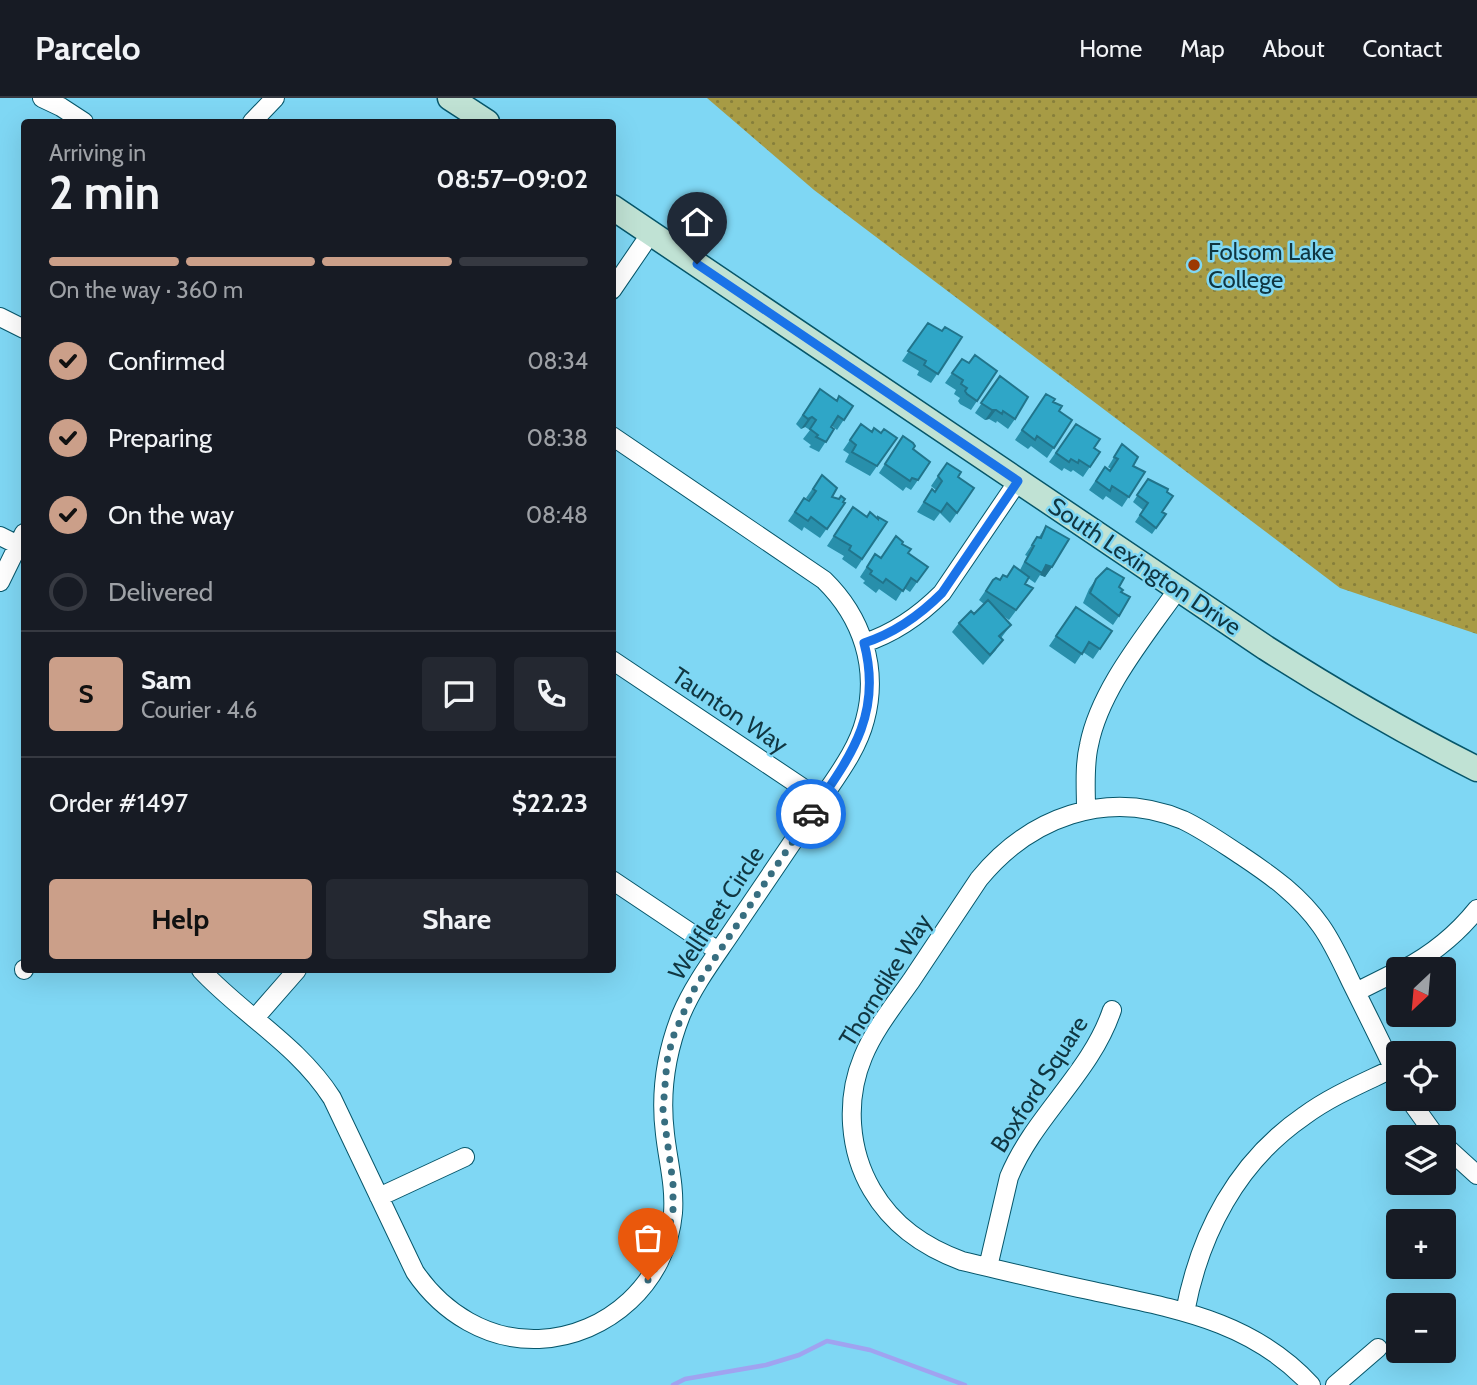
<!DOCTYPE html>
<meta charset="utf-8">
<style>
:root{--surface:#171b24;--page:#242831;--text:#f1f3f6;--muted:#9ea1a6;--line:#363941;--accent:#cb9f89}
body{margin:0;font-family:Cabin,sans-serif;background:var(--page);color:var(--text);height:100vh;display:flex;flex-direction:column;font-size:26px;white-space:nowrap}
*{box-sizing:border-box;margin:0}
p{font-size:23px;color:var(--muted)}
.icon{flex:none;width:38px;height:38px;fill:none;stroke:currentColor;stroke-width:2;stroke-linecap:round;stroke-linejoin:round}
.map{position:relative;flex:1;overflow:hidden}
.sheet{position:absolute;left:21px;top:21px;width:595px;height:854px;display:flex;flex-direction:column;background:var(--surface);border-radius:7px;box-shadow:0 7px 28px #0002}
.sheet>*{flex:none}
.needle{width:46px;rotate:206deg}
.fabs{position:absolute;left:1386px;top:859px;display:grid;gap:14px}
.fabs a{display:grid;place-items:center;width:70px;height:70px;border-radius:7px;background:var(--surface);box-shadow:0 7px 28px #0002;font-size:35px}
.pin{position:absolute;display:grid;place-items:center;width:60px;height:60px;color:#fff;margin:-72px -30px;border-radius:50% 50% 50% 0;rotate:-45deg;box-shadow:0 0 7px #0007}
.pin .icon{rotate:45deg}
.courier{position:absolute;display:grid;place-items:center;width:70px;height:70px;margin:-35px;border:5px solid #1a73e8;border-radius:50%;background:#fff;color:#222;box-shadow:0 2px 9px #0007}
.head em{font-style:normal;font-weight:700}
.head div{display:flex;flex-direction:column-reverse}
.head{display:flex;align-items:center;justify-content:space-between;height:119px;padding:0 28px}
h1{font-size:46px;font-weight:700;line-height:52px}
.bar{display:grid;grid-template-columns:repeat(4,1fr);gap:10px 7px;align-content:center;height:84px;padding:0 28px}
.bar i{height:9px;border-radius:5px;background:var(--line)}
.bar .on{background:var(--accent)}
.bar p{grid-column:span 4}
.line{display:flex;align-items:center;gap:18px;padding:0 28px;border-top:2px solid var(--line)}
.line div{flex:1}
.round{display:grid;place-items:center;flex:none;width:74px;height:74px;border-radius:7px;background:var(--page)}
ol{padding:0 28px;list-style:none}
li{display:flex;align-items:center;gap:21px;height:77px}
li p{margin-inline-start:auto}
li .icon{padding:7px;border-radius:50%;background:var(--accent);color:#111;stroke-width:4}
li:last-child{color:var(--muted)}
li i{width:38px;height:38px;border:4px solid var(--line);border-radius:50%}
.button{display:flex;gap:14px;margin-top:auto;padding:14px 28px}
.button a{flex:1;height:80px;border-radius:7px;background:var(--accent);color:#111;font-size:28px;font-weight:700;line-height:80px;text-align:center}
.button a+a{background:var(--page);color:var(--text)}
header{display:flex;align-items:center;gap:42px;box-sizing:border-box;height:98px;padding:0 35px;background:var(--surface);border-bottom:2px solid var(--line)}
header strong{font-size:33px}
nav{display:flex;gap:38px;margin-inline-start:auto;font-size:24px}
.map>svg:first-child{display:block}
.grass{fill:url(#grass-dots)}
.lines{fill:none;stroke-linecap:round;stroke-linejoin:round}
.stream{stroke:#a0a3f0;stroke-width:4.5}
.street-casing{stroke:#06566a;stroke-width:20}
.secondary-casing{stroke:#06566a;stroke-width:27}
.street{stroke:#fff;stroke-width:18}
.secondary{stroke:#c0e2d4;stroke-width:24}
.wall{fill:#288fab}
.shaded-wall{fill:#21748b}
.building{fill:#2fa6c7;stroke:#21748b;stroke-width:2}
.done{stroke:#376e80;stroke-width:7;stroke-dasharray:0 12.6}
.route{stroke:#1a73e8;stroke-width:9}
.poi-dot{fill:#9c3803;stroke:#7fd7f4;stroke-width:2.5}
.labels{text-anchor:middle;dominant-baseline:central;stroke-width:5;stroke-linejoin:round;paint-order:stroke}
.poi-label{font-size:24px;fill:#103641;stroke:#7fd7f4;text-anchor:start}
.street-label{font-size:24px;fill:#103641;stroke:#7fd7f4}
</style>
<header>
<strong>Parcelo</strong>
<nav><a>Home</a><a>Map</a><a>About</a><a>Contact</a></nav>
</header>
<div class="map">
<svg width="1477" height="1287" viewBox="0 0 1477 1287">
<defs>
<pattern id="grass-dots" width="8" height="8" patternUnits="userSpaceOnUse" patternTransform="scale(1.75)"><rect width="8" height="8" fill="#a79b45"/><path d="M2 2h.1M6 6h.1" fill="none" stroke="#877f3b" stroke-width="1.8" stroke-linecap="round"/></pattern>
</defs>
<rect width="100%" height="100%" fill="#7fd7f4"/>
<path class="grass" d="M707 0H1477V536L1340 490 814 92Z"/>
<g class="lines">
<path class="stream" d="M673 1287 685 1281 766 1267 799 1257 827 1243 870 1252 965 1287"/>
<defs>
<path id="street" d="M42 0 61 9 84 24
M252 24 275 0
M612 192 651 135
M0 219 24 231
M0 438 18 447
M0 484 24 435
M864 545C895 535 919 518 942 495L1018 383
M612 562 821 702
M1086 712C1086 690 1084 668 1089 647 1100 591 1146 537 1178 491
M612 782 718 853
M24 872V871
M201 872C243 917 298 947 332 1000L415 1174C443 1215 488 1243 539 1241 608 1238 667 1184 673 1115 675 1088 668 1063 665 1036 660 996 666 955 681 917 694 886 715 859 733 832 762 789 791 747 819 705 836 679 857 653 865 622 879 570 862 519 824 482L612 338
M1402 872C1431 857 1457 836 1477 811
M1356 894 1398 873
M255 920 297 872
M1409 1001 1437 1040
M1444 1047 1477 1077
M379 1099 465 1059
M988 1169 1009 1079C1034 1018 1091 975 1112 912
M1185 1214C1200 1135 1237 1064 1304 1018 1331 998 1363 985 1394 970
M1311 1287C1251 1222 1175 1211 1093 1193 1049 1184 1005 1173 962 1163 924 1149 893 1128 872 1092 849 1053 845 1002 863 959 874 932 894 907 911 883 934 849 956 815 979 781 1029 720 1106 690 1183 722 1204 732 1222 745 1242 758 1272 778 1300 798 1321 828 1333 845 1342 865 1351 884 1367 916 1383 948 1398 980
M1335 1287 1378 1250"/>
<path id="secondary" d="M450 0 487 24
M612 109 1266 550C1335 594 1404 634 1477 671"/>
</defs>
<use href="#street" class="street-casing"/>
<use href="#secondary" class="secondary-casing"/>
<use href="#street" class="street"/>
<use href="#secondary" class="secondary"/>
</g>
<path class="wall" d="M928 225 942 233 962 239 931 285 917 277 919 273 902 263Z
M962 261 969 265 997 273 971 312 960 306 958 303 960 300 954 296 956 292 945 285Z
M1000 278 1015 321 1008 331 997 323 996 325 989 321 985 322 975 315Z
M820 291 836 302 853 308 837 332 832 328 831 329 834 331 819 354 809 349 811 347 803 341 810 332 805 329 801 331 796 326Z
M1046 296 1053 304 1059 313 1072 322 1047 360 1031 348 1028 351 1015 342Z
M861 326 872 334 881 335 897 340 870 378 845 364 849 356 843 352Z
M1076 326 1094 350 1100 354 1083 379 1073 372 1071 374 1064 370 1062 373 1049 364Z
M903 338 913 351 918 382 911 392 906 389 903 393 879 375Z
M1122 346 1133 368 1145 374 1122 409 1106 398 1103 402 1089 392 1105 369 1110 372 1111 371 1108 369Z
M947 365 958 379 974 390 950 425 940 415 934 423 917 414 932 391 935 394 936 392 931 388Z
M822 377 832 399 845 405 820 440 804 429 802 433 788 423 804 400 809 403V402L806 400Z
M1148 381 1167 394 1162 414 1166 416 1152 436 1135 424 1143 412 1133 404Z
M853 409 866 419 877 420 887 424 856 471 842 461 844 458 827 448Z
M1046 428 1052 469 1045 479 1040 477 1035 485 1028 480 1025 486 1033 490 1009 522 1002 517 1011 527 1001 540 996 552 983 567 952 534 959 525 974 516 984 506 979 502 993 482H1000L1020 472 1027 458 1025 457 1037 439H1039Z
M902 446 908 455 928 469 910 494 904 490 896 503 879 491 876 495 863 485 865 483 860 479 875 456 880 460Z
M1096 481 1119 489 1121 494 1119 518 1113 527 1083 505 1089 491Z
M1076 509 1112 533 1093 561 1083 554 1075 566 1049 548Z"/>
<path class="shaded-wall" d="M992 312H996L989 321 985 322Z
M812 319 805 329 801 331 808 321Z
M1046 467 1052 469 1045 479 1040 477Z"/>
<path class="building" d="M928 225 942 233 945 229 962 239 938 276 924 267 926 263 908 253Z
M975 257 997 273 977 303 967 296 965 293 967 290 961 286 963 282 952 275 962 261 969 265Z
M1000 278 1028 299 1015 321 1003 313 1002 316 996 312H992L981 305Z
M820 291 837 303 839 298 853 308 844 322 838 318 831 329 834 331 826 344 816 339 818 337 810 331 816 322 812 319 808 321 803 317Z
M1046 296 1055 301 1053 304 1062 308 1059 313 1072 322 1054 350 1037 338 1035 342 1022 332Z
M861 326 872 334 874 330 881 335 884 331 897 340 877 368 852 354 856 347 850 342Z
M1076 326 1100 341 1094 350 1100 354 1090 369 1079 362 1078 365 1071 361 1069 364 1056 355Z
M903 338 913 345 915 348 913 351 930 364 918 382 912 380 910 383 885 366Z
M1122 346 1138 359 1133 368 1145 374 1129 399 1112 388 1110 393 1096 383 1105 369 1110 373 1118 361 1114 359Z
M947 365 961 374 958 379 974 390 957 415 947 405 941 414 924 404 932 391 935 394 942 383 938 378Z
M822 377 837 390 832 399 839 401 841 398 845 401 843 404 845 405 827 431 811 419 808 423 795 414 804 400 809 403 816 393 813 391Z
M1148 381 1168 391 1167 394 1173 398 1162 414 1166 416 1156 430 1140 417 1148 405 1137 397Z
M853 409 867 419 870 414 878 421V419L887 424 862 461 849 452 851 448 834 438Z
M1046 428 1069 441 1052 469 1046 467 1042 475 1025 464 1034 448 1032 447 1037 439 1041 440Z
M896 438 903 444 902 446 911 451 908 455 928 469 917 484 911 480 903 493 886 481 883 485 870 476 872 473 867 469 875 456 881 460Z
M1014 468 1029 479 1025 486 1033 490 1016 512 986 493 993 482 996 480 1000 482 1003 477 1007 479Z
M1107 470 1124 480 1119 489 1123 492 1121 494 1130 499 1119 518 1090 495 1096 481Z
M988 502 1011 527 999 538 1003 542 990 557 959 525 971 513 974 516Z
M1076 509 1112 533 1100 551 1089 544 1082 556 1056 538Z"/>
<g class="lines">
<path class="done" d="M648 1182 663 1156 673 1114V1085L663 1012 667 963 673 939 693 893 811 716"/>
<path class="route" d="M697 166 1018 383 942 495C919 518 895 535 864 545 883 617 850 659 811 716"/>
</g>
<circle class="poi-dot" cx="1194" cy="167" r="7"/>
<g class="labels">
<g class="poi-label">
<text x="1208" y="153">Folsom Lake<tspan x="1208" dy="28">College</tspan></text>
</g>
<g class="street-label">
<text transform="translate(1145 468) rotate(34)">South Lexington Drive</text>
<text transform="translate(730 612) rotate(34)">Taunton Way</text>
<text transform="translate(716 815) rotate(-57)">Wellfleet Circle</text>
<text transform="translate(885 882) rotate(-58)">Thorndike Way</text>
<text transform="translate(1039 986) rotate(-57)">Boxford Square</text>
</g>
</g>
</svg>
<div class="fabs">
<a><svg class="needle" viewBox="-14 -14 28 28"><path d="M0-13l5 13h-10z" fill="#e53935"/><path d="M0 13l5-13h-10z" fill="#9ea1a6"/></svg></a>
<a><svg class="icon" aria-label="locate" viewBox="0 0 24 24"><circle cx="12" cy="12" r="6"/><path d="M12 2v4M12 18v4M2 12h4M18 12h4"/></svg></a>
<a><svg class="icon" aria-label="layers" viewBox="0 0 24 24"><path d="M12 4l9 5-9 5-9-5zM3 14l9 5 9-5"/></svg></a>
<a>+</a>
<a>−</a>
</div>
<div class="pin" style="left:648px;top:1182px;background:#ea580c"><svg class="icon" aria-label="bag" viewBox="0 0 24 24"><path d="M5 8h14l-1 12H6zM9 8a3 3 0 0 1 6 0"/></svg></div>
<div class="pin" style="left:697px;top:166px;background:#1f2937"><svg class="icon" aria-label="home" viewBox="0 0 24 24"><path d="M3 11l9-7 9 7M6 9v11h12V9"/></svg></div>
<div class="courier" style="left:811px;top:716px"><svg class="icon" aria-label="car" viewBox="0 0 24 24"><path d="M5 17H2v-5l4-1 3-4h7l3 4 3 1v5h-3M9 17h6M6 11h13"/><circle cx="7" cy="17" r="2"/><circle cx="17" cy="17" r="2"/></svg></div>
<section class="sheet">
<div class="head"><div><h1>2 min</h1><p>Arriving in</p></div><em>08:57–09:02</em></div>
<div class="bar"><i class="on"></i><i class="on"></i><i class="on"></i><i></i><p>On the way · 360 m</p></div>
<ol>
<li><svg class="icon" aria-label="check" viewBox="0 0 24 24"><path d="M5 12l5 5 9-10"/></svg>Confirmed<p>08:34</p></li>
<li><svg class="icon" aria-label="check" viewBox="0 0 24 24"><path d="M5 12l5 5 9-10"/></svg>Preparing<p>08:38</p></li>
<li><svg class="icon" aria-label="check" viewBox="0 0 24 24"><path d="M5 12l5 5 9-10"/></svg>On the way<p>08:48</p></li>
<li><i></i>Delivered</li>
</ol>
<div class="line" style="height:126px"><b class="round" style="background:var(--accent);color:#111">S</b><div><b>Sam</b><p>Courier · 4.6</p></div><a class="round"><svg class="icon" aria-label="chat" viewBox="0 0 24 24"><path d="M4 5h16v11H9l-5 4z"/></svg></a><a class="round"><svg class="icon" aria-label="phone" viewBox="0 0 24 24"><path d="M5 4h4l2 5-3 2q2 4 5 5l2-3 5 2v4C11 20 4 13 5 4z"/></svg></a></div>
<div class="line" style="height:91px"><div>Order #1497</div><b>$22.23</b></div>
<div class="button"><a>Help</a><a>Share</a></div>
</section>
</div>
